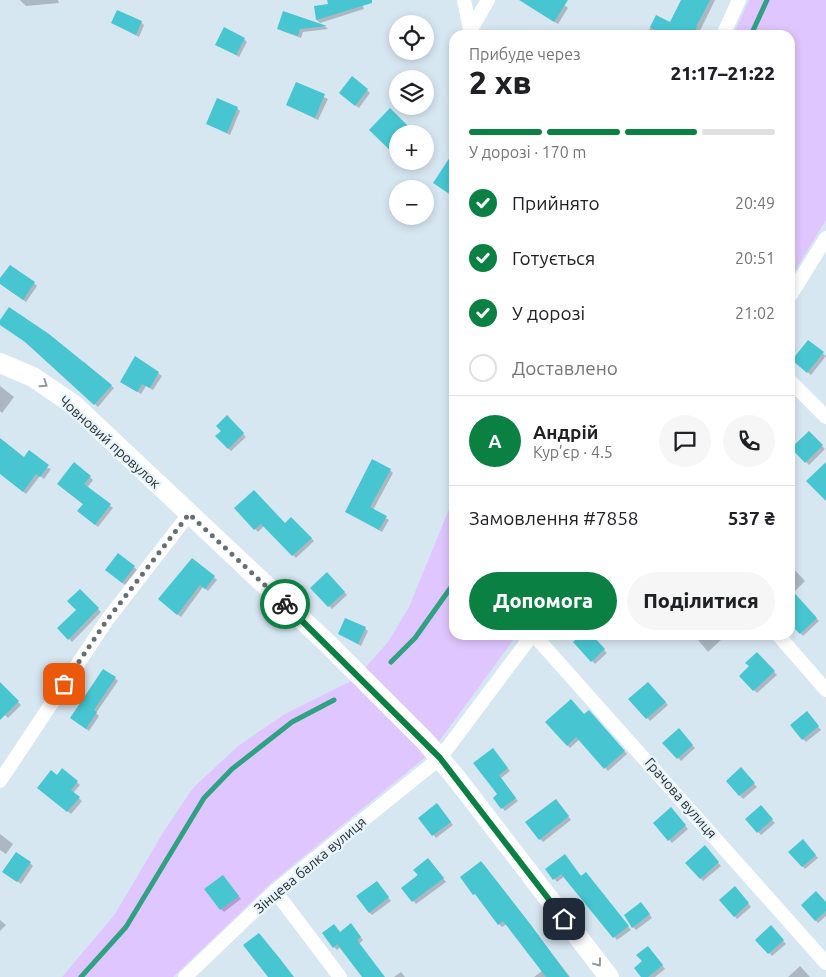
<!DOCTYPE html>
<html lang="uk">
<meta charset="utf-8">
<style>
:root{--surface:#fff;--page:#f6f6f6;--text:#202124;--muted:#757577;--line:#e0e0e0;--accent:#0b8043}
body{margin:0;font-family:Ubuntu,sans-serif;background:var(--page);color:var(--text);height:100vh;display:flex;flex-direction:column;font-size:19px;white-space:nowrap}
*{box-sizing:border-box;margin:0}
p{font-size:16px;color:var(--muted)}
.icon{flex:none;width:28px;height:28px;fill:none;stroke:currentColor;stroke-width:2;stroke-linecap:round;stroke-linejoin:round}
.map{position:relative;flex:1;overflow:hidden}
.panel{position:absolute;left:449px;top:30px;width:346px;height:610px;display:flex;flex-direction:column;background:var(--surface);border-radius:15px;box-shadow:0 2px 8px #0003}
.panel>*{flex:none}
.buttons{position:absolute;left:389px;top:15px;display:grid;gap:10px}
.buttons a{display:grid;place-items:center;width:45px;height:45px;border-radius:50%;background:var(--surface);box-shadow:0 2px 8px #0003;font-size:25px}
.pin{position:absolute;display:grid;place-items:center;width:42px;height:42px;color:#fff;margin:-21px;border-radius:10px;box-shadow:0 2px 8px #0006}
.courier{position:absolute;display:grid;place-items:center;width:50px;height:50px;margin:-25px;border:4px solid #0b8043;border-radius:50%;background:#fff;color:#222;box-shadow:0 1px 6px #0007}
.head em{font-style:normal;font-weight:800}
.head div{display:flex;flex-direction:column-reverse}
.head{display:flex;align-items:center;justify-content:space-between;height:85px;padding:0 20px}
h1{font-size:32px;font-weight:800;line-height:38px}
.bar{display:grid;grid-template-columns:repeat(4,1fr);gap:8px 5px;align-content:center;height:60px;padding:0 20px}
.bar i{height:6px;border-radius:4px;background:var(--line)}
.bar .current{background:var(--accent)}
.bar p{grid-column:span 4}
.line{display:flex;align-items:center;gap:12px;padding:0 20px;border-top:1px solid var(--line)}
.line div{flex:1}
.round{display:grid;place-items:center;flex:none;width:52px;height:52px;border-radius:26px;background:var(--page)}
ol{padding:0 20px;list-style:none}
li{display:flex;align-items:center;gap:15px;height:55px}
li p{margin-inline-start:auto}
li .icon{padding:5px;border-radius:50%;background:var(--accent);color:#fff;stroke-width:4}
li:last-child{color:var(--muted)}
li i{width:28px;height:28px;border:2px solid var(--line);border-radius:50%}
.action{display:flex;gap:10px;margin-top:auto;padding:10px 20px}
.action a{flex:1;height:58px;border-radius:30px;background:var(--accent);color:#fff;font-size:20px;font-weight:800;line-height:58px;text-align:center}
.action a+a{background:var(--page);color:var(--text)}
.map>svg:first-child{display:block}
.green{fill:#dfc6fe}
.shadow{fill:#0003}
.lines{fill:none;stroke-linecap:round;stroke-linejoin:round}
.stream{stroke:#30a182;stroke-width:5}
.building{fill:#47c6d2}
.street{stroke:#fff;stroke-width:14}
.secondary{stroke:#fff;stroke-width:20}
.oneway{stroke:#949698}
.done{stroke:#656f75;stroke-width:5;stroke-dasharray:0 9}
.route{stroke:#0b8043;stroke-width:6}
.labels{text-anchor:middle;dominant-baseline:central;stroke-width:4.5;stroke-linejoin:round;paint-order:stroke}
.street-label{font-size:14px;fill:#282e32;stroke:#e7f4fc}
</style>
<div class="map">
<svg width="826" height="977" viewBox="0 0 826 977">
<rect width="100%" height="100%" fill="#d7e7f2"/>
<path class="green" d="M749 0H826V220L790 279V35H733Z
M454 497V635H517L437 744 363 670 388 642 409 607Z
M353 680 428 755 271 883 173 977H62L115 914 164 831 193 788 238 746 285 714Z"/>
<path class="shadow" d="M20 0H58L59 3 26 6Z
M328 0H350L362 4 364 9 320 23 317 20 316 7 330 5Z
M521 0H558L568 8 558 24Z
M682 0H715L698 35H646L657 16 670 23Z
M284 13 326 27 328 29 303 32 301 38 282 31 279 28Z
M141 22 144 25 139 37 112 23Z
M244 39 247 42 239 57 217 44Z
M296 83 328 99 318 120 287 105Z
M367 90 370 93 359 108 343 96Z
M237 108 240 111 230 135 207 124Z
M0 280 34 283 37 286 26 302 2 285Z
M0 322 82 364 84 362 114 388 98 407 40 353Z
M808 342 826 356 811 375 797 363Z
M135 358 162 376 153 390 146 386 141 394 125 384Z
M0 386 14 397 2 413 0 411Z
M227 417 246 437 231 451 217 436 222 431Z
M809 433 825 449 809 465 793 448Z
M0 439 24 459 51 469 44 479 40 476 26 494 0 472Z
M390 470 393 473 373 510 389 520 382 532 347 511Z
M90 477 93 480 87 488 113 508 98 527 82 514 84 505 61 487Z
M236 508 285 524 291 518 314 541 296 558 264 526 258 532Z
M134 567 137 570 125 585 110 572Z
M792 567 805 581 793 593 819 621 803 636 790 621V569Z
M327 574 347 595 332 609 312 588Z
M214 577 217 580 208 591 203 587 181 617 162 602Z
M80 591 101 612 72 642 59 628 78 610Z
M365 628 368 631 361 646 340 634Z
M582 635H591L607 653 595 664 574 642Z
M694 635H716L721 640 708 652Z
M757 653 777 675 757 693 741 676 751 666Z
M115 678 118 681 96 713 99 716 89 731 71 718Z
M648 684 668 705 650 721 630 699Z
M4 688 21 705 8 718 0 710V693Z
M589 712 627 754 608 771 580 739 570 748 547 722 584 716Z
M810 716 821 730 806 742 803 739Z
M679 730 695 748 681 761 664 743Z
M496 753 510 771 501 778 518 801 505 811 494 798 499 795Z
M741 769 757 787 743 799 727 781Z
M63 770 80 785 73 793 82 801 71 814 42 791Z
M559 804 571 820 543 842 540 839Z
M761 807 775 823 761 835 746 819Z
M440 808 453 825 436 838 420 818Z
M671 809 688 829 672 843 655 823Z
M0 834 13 844 6 854 0 850Z
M803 841 818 858 805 869 790 852Z
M705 847 721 866 703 881 687 863Z
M30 863 33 866 21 884 4 872Z
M431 863 446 882 416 904 403 888Z
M484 865 570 977H534L542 971 507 924 502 927 499 924 462 877Z
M547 869 589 877 631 930 617 940 565 876 557 882Z
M225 879 241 899 224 912 221 909Z
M379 885 391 901 372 915 369 912Z
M735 888 751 907 737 919 721 901Z
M826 904V916L818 923 802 905Z
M644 907 652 918 636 930 633 927Z
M0 920 6 925 0 931Z
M771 927 786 944 772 956 757 940Z
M354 928 363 940 359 944 384 977H364L340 947 337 950 334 947 340 933Z
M651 951 665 969 655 977H642Z
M800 966 810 977H788Z
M401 972 405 977H394Z"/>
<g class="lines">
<path class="stream" d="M751 35 767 0
M391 662 415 638 454 583
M81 977 126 927 204 798 232 769 292 722 334 700"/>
</g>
<path class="building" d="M327 0H372V3L316 20 314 6 328 4Z
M519 0H568L554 22Z
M681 0H710L697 25 695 35H663L650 27 656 15 670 22Z
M117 10 142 21 136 35 111 23Z
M283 11 327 26 300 29 298 36 277 29Z
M224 27 245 38 236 55 215 45Z
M352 76 368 89 355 106 339 93Z
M296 82 325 94 315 118 286 105Z
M217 98 238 107 227 133 206 124Z
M390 108 416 134H398V158L369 130Z
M454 151V197L433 183Z
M10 265 35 282 23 300 0 284V278Z
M9 307 49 334 112 385 94 405 25 342 0 325V320Z
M808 340 824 352 807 373 792 360Z
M135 356 159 372 150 388 142 384 137 392 120 382Z
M227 415 244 433 228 449 215 436 221 431 216 426Z
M809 431 823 445 805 463 791 448Z
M0 438 24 457 29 450 49 465 40 477 36 474 23 492 0 474Z
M372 459 391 469 370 507 387 516 379 530 345 512Z
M74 462 91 476 84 484 111 504 95 525 77 511 83 504 57 484Z
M826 462V501L806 481Z
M254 490 285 523 291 517 312 538 292 556 261 524 254 530 234 508Z
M118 553 135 566 122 583 105 570Z
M192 558 215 576 205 589 200 585 177 615 158 599Z
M327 572 345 592 328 607 310 588Z
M790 588 817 618 800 634 790 624Z
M80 589 99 608 68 640 57 628 76 610 67 601Z
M345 618 366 627 358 644 338 634Z
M580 635H592L605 649 591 662 573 642Z
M757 652 775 671 753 691 739 676 749 666 745 663Z
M103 669 116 677 94 710 97 712 86 729 70 718Z
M0 682 19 701 0 720Z
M648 682 666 702 646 719 628 699Z
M571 699 584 714 589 710 625 751 604 769 576 737 567 746 545 722Z
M807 711 819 726 802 740 790 725Z
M679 728 693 745 677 759 662 743Z
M493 748 508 768 499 775 516 798 501 809 493 798 497 794 473 763Z
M741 767 755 783 739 796 726 781Z
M62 768 78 781 71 790 80 797 67 812 37 788 51 770 57 775Z
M556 799 569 816 539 840 525 822Z
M437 803 451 822 432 836 418 818Z
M761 805 773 819 757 833 745 819Z
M671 807 686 825 668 841 653 823Z
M803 839 816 855 802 867 788 852Z
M705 845 719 862 700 879 685 863Z
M16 852 31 862 17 882 2 872Z
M565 854 581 876 586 872 629 926 613 938 561 874 553 880 545 869Z
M428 858 444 878 412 902 401 888 418 875 413 870Z
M481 861 531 925 569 977H546L503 921 498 925 475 894 473 895 460 877Z
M223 875 239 896 220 910 204 889Z
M377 881 389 897 369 913 356 896Z
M735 886 749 903 734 917 719 900Z
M816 891 826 902V911L815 921 801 905Z
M641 902 650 914 632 928 624 915Z
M351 923 361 937 357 940 385 977H362L337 944 333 948 322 933 334 924 340 932Z
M771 925 784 940 768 954 755 940Z
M259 933 281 960 294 977H268L243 945Z
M648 946 663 965 648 977H641L634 968 642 961 636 955Z"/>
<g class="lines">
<path class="street" d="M464 0 471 35
M470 31 488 0
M723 35 739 0
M790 296 826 238
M790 381 826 417
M534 635 826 963
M778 635 826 690
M0 781 107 620 189 514
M275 891 340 977
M185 977 275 891 440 758 532 635"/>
<path class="secondary" d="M0 363 33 377 74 405 327 643 426 742 457 779 609 977"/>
</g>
<defs><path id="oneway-chevron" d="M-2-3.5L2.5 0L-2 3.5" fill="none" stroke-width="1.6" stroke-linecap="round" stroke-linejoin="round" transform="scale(1.25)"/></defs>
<g class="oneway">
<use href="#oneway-chevron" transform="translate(44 384) rotate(34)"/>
<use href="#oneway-chevron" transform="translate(598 963) rotate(53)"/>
</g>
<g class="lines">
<path class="done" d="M64 684 107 620 189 514 285 604"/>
<path class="route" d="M285 604 440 758 564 919"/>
</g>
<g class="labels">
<g class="street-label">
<text transform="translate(110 442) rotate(42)">Човновий провулок</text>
<text transform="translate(681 798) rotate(49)">Грачова вулиця</text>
<text transform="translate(310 865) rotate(-40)">Зінцева балка вулиця</text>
</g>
</g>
</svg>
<div class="buttons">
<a><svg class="icon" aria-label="locate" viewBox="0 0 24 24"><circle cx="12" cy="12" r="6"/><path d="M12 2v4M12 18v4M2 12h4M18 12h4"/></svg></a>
<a><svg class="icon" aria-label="layers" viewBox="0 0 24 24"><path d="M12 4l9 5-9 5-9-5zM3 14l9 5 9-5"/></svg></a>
<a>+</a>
<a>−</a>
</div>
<div class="pin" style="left:64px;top:684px;background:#ea580c"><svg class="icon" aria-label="bag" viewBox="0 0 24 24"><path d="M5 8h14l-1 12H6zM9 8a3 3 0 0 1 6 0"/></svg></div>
<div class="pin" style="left:564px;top:919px;background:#1f2937"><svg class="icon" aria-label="home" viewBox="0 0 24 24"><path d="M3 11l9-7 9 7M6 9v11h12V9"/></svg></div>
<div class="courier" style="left:285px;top:604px"><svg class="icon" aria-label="bike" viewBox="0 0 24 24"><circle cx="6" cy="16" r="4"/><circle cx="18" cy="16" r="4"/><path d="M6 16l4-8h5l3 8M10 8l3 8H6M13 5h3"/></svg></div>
<section class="panel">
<div class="head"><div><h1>2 хв</h1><p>Прибуде через</p></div><em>21:17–21:22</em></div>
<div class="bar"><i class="current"></i><i class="current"></i><i class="current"></i><i></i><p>У дорозі · 170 m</p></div>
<ol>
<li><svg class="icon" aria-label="check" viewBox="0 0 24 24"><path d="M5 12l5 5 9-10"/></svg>Прийнято<p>20:49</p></li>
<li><svg class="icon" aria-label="check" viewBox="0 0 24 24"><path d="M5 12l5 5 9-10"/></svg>Готується<p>20:51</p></li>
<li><svg class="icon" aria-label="check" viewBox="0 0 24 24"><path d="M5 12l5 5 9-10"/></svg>У дорозі<p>21:02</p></li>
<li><i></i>Доставлено</li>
</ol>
<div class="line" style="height:90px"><b class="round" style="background:var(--accent);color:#fff">А</b><div><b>Андрій</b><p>Кур’єр · 4.5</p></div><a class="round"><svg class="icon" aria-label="chat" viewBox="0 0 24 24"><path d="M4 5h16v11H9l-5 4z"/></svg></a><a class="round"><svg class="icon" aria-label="phone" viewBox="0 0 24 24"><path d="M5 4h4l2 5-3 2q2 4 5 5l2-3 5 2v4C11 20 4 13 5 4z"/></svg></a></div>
<div class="line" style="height:65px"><div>Замовлення #7858</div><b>537 ₴</b></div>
<div class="action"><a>Допомога</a><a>Поділитися</a></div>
</section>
</div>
